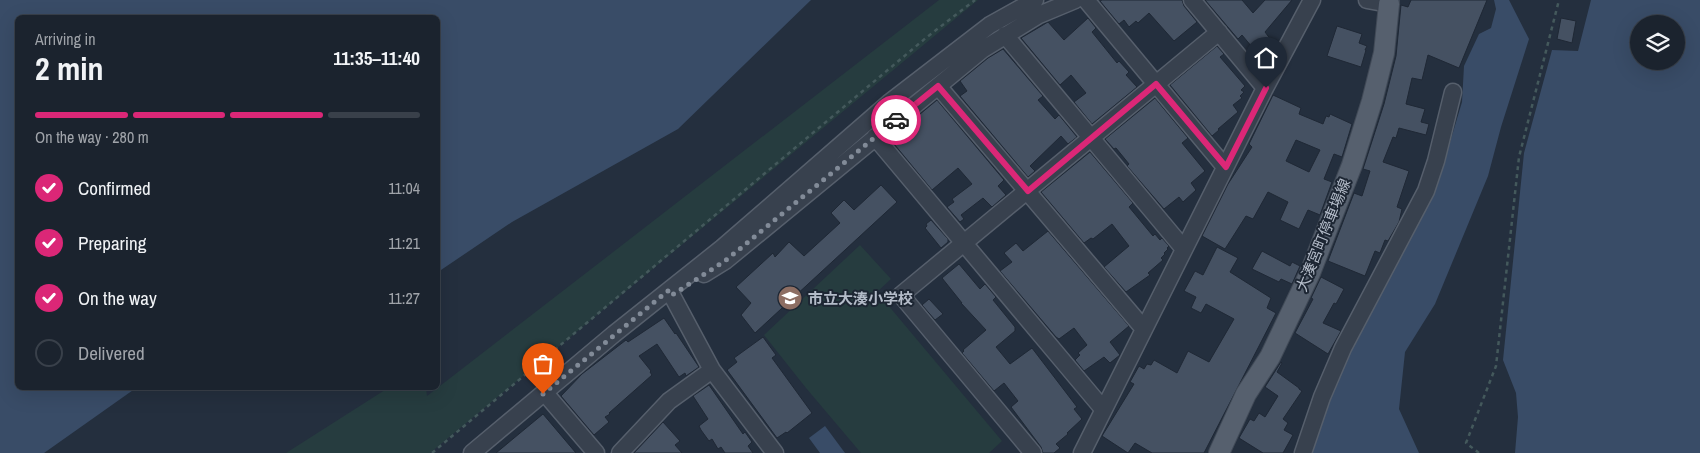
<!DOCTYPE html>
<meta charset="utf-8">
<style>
:root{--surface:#1b232e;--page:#242b36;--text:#f1f3f6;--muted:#a0a4aa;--line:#39404a;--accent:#db2777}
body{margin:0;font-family:"Archivo Narrow","Noto Sans JP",sans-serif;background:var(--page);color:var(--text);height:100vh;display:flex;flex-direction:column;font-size:19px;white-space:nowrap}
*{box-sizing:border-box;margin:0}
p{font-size:16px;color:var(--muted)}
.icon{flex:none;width:28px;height:28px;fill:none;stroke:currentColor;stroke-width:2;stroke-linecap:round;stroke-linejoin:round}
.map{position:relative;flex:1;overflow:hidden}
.details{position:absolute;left:15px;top:15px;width:425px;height:375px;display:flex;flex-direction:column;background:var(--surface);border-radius:8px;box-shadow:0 5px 20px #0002,0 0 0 1px var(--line)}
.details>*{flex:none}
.controls{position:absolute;left:1630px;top:15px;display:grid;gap:10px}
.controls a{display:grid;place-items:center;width:55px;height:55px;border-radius:50%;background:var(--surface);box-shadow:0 5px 20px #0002,0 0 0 1px var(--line);font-size:25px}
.pin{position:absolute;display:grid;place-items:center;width:42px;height:42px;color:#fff;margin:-51px -21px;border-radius:50% 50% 50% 0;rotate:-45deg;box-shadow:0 0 5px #0007}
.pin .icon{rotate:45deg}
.courier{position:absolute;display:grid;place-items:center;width:50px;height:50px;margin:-25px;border:4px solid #db2777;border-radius:50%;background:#fff;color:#222;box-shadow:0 1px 6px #0007}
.overview em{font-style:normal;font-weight:700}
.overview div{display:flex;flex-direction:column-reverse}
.overview{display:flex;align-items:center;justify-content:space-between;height:85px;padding:0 20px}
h1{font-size:32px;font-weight:700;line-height:38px}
.bar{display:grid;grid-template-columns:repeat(4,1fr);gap:8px 5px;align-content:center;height:60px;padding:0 20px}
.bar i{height:6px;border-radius:4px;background:var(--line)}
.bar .active{background:var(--accent)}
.bar p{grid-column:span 4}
ol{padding:0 20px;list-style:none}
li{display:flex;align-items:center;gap:15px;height:55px}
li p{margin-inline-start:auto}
li .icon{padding:5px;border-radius:50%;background:var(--accent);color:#fff;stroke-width:4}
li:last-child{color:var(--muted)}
li i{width:28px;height:28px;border:2px solid var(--line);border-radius:50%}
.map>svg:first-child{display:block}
.green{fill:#263c3f}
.water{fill:#394c67;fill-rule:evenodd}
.building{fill:#455162;stroke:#1f2835;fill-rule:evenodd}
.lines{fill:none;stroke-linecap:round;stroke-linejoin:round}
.minor-casing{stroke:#565f6c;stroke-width:19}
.major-casing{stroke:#414a57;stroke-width:22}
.path{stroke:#44595c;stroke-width:2.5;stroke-dasharray:4 4;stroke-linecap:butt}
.minor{stroke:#38414e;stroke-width:16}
.major{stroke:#56606e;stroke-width:20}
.done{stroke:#828b98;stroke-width:5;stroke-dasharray:0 9}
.route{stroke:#db2777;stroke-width:6}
.labels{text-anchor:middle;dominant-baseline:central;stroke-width:4;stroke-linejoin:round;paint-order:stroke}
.street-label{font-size:15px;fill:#b4bcc9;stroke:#1d2633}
.poi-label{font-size:15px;font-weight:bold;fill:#b4bcc9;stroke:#1d2633;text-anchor:start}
</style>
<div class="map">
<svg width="1700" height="453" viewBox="0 0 1700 453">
<rect width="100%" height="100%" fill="#242f3e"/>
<path class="green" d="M939 0H978L430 453H286L388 388H426L427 396Z
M860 245 891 279 877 292 1002 441 989 453H861L806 388 764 335Z"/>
<path class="water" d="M0 0H811L678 129 512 222 438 272V18H18V388H136L44 453H0Z
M1494 0H1509L1529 39 1501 127 1488 176 1435 304 1405 352 1399 409 1419 453H1311L1327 406 1351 350 1395 263 1437 186 1462 102 1464 66 1479 34 1491 28 1496 9Z
M1591 0H1700V453H1515L1518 417 1516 393 1503 360 1524 153 1552 50 1578 51ZM1639 24H1676V61H1639Z
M825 426 845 453H820L809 438Z"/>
<path class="building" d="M1102 0H1182L1184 6 1197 22 1174 41 1149 13 1138 23 1136 21 1129 27 1124 20 1119 24 1100 1Z
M1205 0H1242L1253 13 1265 0H1292L1265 32 1271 40 1257 53 1242 35 1238 39Z
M1411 0H1487L1459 68 1428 55 1422 80 1412 78 1406 104 1425 109 1421 122 1429 124 1426 135 1399 128 1396 138 1393 137 1383 162 1409 171 1397 207 1402 209 1399 222 1388 241 1385 240 1380 253 1375 251 1365 276 1328 261 1354 193 1362 196 1370 171 1363 169 1384 104 1396 56 1401 5 1408 7Z
M1088 18 1096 28 1092 32 1117 63 1119 61 1129 72 1126 75 1137 87 1092 124 1074 102 1086 93 1071 75 1060 85 1021 38 1048 22 1064 40Z
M1561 18 1576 21 1572 43 1557 39Z
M1337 26 1362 34 1359 43 1367 46 1365 50H1366L1361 67 1327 56Z
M1217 46 1224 54 1220 57 1245 86 1241 90 1244 92 1240 96 1242 98 1233 105 1238 112 1218 129 1219 130 1212 136 1170 85Z
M1003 49 1043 96 1038 100 1055 119 1059 115 1077 137 1068 144 1061 136 1030 166 1035 171 1028 177 960 96 967 91 960 81 988 58Z
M1273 95 1301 108 1299 114 1323 124 1326 116 1329 117 1330 114 1352 124 1342 157 1334 154 1324 179 1332 182 1320 215 1308 210 1299 229 1280 220 1288 202 1268 192 1253 219 1246 216 1225 249 1202 236 1228 184 1252 147 1249 144ZM1296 140 1320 150 1309 172 1286 161Z
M1155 98 1188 138 1182 143 1205 171 1191 183 1196 190 1183 202 1179 197 1164 209 1127 166 1129 164 1116 148 1114 149 1105 139Z
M937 100 1004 180 998 186 1006 195 992 207 983 198 961 215 964 219 960 222 947 207 954 202 952 199 972 184 958 168 932 190 890 139Z
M1090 152 1133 203 1129 207 1153 236 1155 234 1160 240 1162 238 1169 246 1167 248 1168 249 1164 253 1165 254 1161 258 1163 260 1148 273 1150 275 1126 292 1104 267 1129 246 1112 224 1093 239 1091 238 1084 243 1041 192Z
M881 185 897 202 755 333 741 315 751 303 736 287 773 253 775 257 789 242 804 256 840 223 831 213 844 200 854 210Z
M931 220 948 239V242L941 248 925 228 927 226 926 224Z
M1048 231 1129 326 1110 342 1120 355 1110 363 1104 357 1084 371 1075 360 1080 355 1078 353 1087 345 1074 328 1059 339 1056 337 1000 271 1012 262 1004 253 1016 243 1023 251Z
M1217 247 1238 258 1230 272 1271 298 1267 308 1276 313 1204 453H1152L1135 443 1128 453 1102 436 1134 384 1130 382 1139 366 1144 369 1147 364 1151 365 1154 360 1177 373 1188 351 1209 362 1234 319 1206 304 1201 313 1191 308 1196 297 1184 291 1195 271 1203 275Z
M1262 251 1290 266 1292 262 1300 266 1292 284 1281 279 1279 282 1252 269Z
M959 264 980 289 985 284 996 297 993 300 1015 327V331L996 347 1010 364 1032 348 1077 407 1074 409 1082 419 1067 433 1068 434 1056 444 1060 448 1054 453H1043L1041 447 1011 407 1018 401 1004 383 994 391 962 353 964 351 963 350 986 330 961 303H962L942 278Z
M1321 277 1344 289 1336 304 1334 303 1323 323 1341 331 1328 354 1295 333 1313 299 1311 298Z
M929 299 943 314 935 320 922 305Z
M664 318 675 334 676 333 699 367 686 376 685 373 679 377 657 344 639 356 651 371 650 372 652 375 609 413 610 414 605 417 609 422 594 435 561 396 582 374 626 340 628 342Z
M763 337 776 355 772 358 812 413 787 433 786 432 777 438 727 370 737 362 734 358Z
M1281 362 1282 363 1277 372 1299 388V389L1302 391 1283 419 1288 423 1284 430 1293 435 1283 453H1263L1239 438 1250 419 1254 421 1259 413 1265 417 1278 396 1265 387Z
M709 385 743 434 745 432 752 442 748 446 753 453H725L721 447 718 449 712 439 709 441 701 430 699 426 708 419 693 396Z
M543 414 576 453H496Z
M663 422 680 441 675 445 682 453H634Z"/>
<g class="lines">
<defs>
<path id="minor" d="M1086 0 1225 167
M1192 0 1265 88
M1367 0 1389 4 1390 0
M1005 35 1184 249
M938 86 1144 329
M875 137 1103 409
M704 274 725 261 982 50 1039 15 1075 0
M669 290 712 370 775 453
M550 399 596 453
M472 453 614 334 722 248 890 102 990 25 1035 0
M620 453 669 401 712 370
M1033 453 901 295 1219 32
M1082 453 1265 88 1312 0
M1303 453 1322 397 1343 348 1426 191 1436 161 1453 92"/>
<path id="major" d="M1219 453 1246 394 1270 357 1310 273 1352 165 1372 101 1384 53 1389 4"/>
</defs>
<use href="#minor" class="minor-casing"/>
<use href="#major" class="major-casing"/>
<path class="path" d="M432 453 927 37 975 0
M1479 453 1466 443 1496 366 1519 157 1559 0"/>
<use href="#minor" class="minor"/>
<use href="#major" class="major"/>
</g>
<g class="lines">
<path class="done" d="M543 394 669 290 672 295 725 261 896 120"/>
<path class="route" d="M896 120 938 86 1028 191 1156 84 1226 167 1266 88"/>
</g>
<defs>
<symbol id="school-disc" viewBox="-11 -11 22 22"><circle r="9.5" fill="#8d6e63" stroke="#1d2633"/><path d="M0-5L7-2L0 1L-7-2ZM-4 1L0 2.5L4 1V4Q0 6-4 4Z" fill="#fff"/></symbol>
</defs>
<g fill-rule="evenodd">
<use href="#school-disc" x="776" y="284" width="28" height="28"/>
</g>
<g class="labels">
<g class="street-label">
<text transform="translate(1323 235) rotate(-68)">大湊宮町停車場線</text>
</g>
<g class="poi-label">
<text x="808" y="298">市立大湊小学校</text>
</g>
</g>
</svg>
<div class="controls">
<a><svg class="icon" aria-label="layers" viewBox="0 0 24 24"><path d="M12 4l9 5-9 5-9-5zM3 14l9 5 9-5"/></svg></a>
</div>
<div class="pin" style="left:543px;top:394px;background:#ea580c"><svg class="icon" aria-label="bag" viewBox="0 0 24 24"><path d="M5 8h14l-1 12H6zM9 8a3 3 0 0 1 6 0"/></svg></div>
<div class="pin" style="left:1266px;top:88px;background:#1f2937"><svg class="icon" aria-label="home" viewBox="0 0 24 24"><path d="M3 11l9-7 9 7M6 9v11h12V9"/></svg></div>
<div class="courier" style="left:896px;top:120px"><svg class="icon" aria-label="car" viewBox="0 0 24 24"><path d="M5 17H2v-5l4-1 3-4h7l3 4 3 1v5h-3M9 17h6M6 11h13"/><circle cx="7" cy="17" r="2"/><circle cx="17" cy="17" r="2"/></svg></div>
<section class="details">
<div class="overview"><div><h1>2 min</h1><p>Arriving in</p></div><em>11:35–11:40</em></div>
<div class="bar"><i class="active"></i><i class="active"></i><i class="active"></i><i></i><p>On the way · 280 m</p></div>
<ol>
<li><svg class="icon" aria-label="check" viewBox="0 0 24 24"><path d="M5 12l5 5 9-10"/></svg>Confirmed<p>11:04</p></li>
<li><svg class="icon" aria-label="check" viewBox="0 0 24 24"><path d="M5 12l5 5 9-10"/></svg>Preparing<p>11:21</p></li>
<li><svg class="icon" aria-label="check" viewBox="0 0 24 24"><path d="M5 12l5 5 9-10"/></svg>On the way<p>11:27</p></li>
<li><i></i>Delivered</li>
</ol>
</section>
</div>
